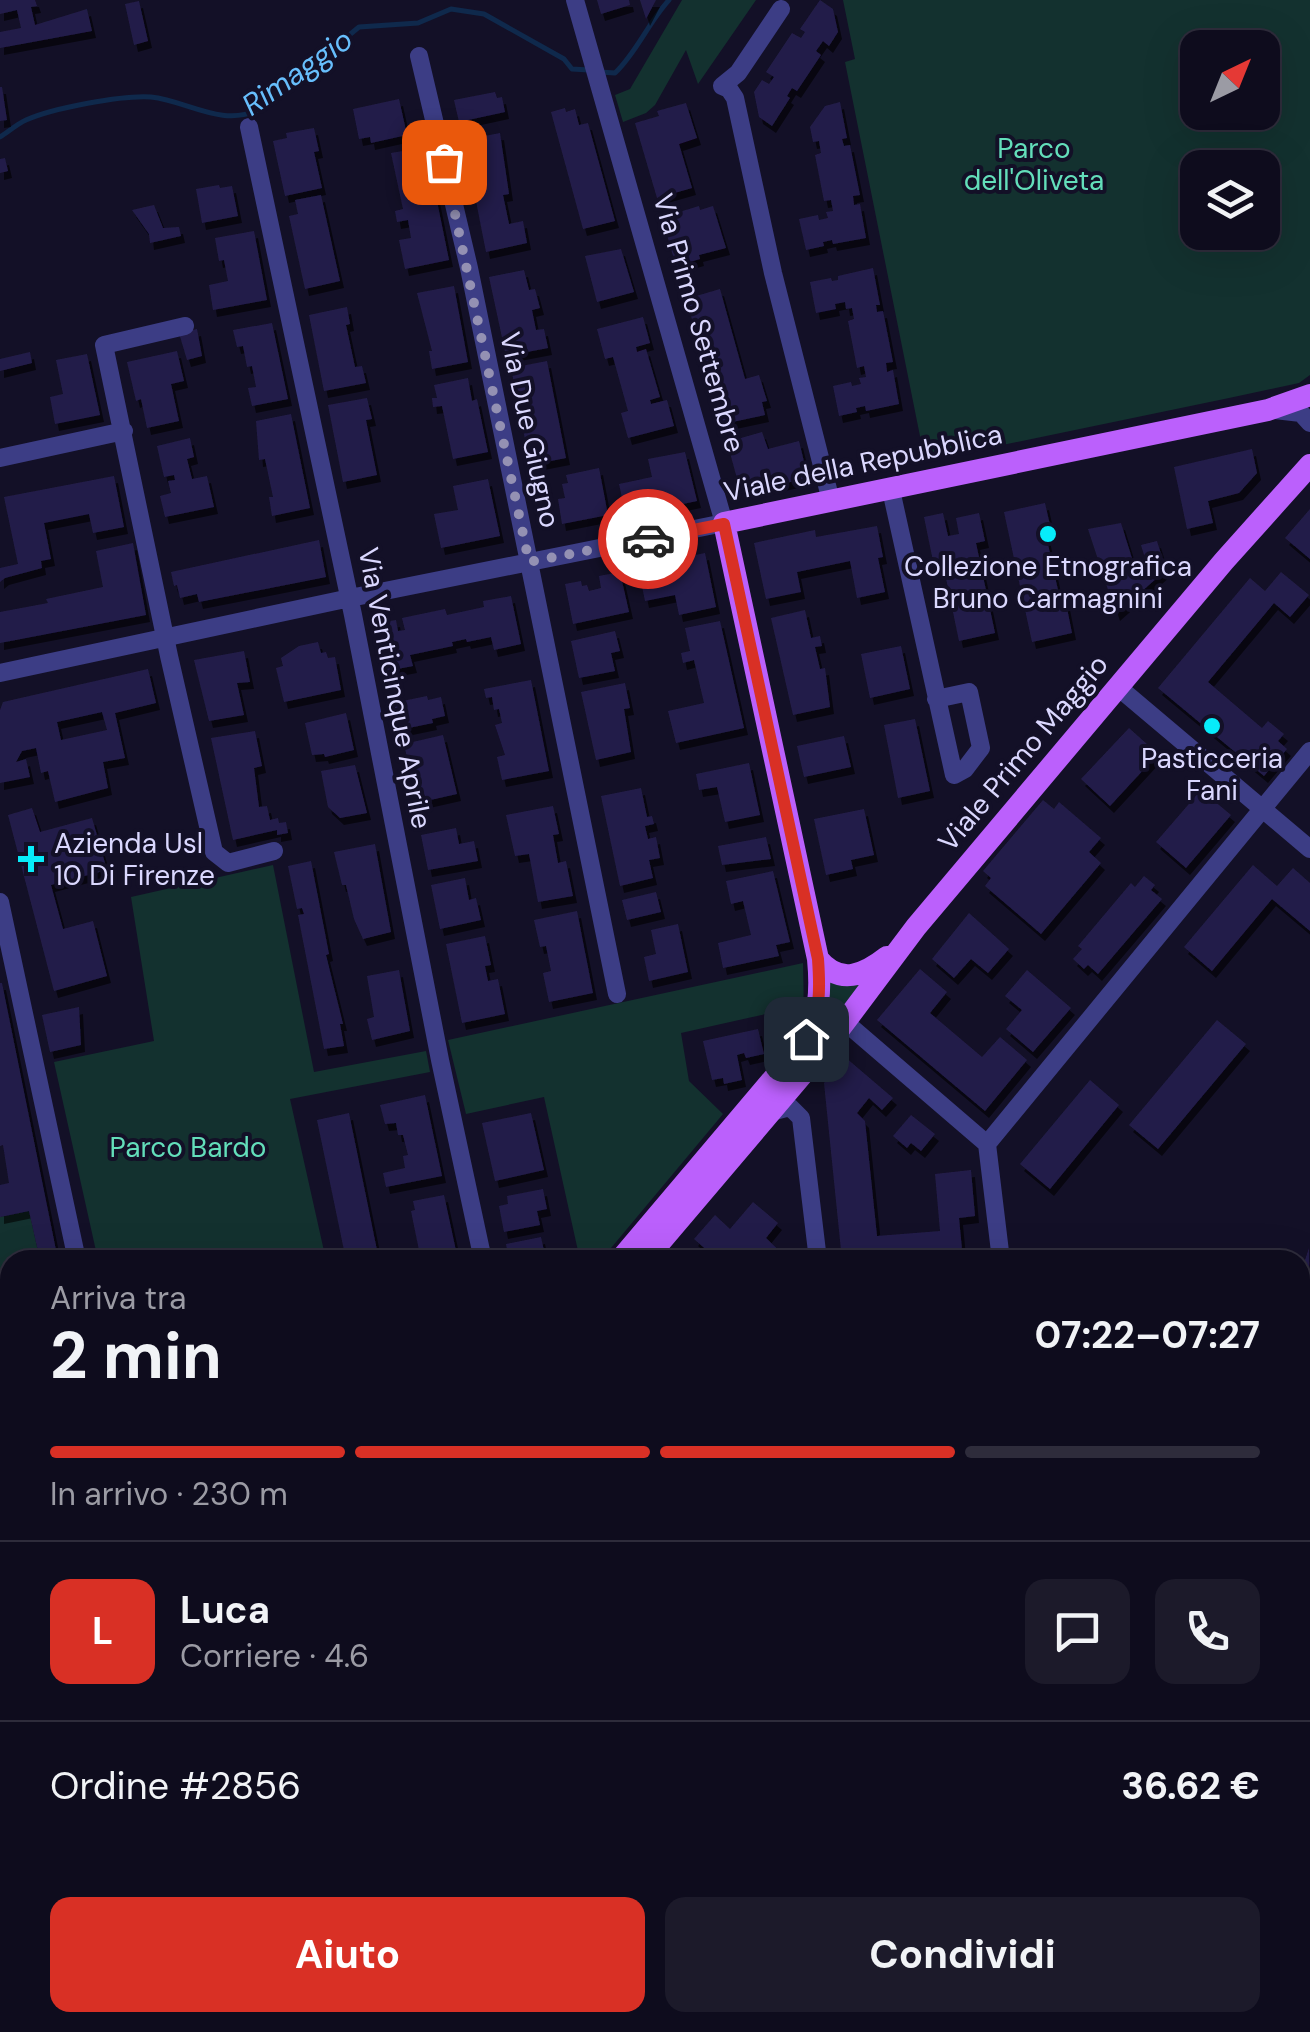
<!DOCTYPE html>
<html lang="it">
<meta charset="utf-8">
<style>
:root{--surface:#0e0c1d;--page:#1c1a2a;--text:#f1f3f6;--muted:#9b9ba4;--line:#2e2c3b;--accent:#d93025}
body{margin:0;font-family:"DM Sans",sans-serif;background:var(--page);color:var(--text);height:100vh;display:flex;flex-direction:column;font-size:38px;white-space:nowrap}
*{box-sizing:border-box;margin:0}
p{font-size:32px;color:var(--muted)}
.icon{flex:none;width:55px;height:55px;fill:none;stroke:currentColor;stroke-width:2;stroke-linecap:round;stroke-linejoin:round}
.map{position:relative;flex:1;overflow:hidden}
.drawer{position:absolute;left:0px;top:1250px;width:1310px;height:782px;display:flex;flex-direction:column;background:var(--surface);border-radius:30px 30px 0 0;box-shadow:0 10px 40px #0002,0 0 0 2px var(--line)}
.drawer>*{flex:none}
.needle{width:65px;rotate:43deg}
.controls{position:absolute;left:1180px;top:30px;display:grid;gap:20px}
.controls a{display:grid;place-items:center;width:100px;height:100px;border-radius:20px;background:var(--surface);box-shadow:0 10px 40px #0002,0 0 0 2px var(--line);font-size:50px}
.pin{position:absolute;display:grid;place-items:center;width:85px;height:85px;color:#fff;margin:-42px;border-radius:20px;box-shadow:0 5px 15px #0006}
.courier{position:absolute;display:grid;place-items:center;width:100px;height:100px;margin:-50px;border:8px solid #d93025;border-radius:50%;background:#fff;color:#222;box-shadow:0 2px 12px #0007}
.head em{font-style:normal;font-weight:700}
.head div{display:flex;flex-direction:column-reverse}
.head{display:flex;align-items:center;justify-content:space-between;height:170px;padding:0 50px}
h1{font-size:65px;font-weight:700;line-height:75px}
.bar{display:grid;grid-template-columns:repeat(4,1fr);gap:15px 10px;align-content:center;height:120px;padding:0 50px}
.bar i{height:12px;border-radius:8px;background:var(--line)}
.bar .on{background:var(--accent)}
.bar p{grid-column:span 4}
.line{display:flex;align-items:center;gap:25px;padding:0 50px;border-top:2px solid var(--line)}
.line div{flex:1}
.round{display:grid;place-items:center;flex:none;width:105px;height:105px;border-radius:20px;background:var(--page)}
.cta{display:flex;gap:20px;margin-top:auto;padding:20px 50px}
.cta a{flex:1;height:115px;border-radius:20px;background:var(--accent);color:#fff;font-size:40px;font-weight:700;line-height:115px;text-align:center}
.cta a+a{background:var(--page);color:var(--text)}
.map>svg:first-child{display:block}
.green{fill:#13312f;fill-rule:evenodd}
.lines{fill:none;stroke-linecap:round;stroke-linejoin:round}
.stream{stroke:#0f294c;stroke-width:5}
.building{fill:#231d48;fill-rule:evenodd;filter:url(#shadow)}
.minor{stroke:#3c3d85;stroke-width:18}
.major{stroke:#bb60fc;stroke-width:22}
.done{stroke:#9491b3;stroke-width:10;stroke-dasharray:0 18}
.route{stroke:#d93025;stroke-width:12}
.poi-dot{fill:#07ecfa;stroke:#131027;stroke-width:4}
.labels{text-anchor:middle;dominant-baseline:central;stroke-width:8;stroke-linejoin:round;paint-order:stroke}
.park-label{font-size:28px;fill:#63deba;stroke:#131027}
.street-label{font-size:28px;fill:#dad7fe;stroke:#131027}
.poi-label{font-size:28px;fill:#dad7fe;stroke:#131027}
.water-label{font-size:30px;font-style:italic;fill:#67befc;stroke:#131027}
</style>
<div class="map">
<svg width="1310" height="2032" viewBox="0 0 1310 2032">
<defs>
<filter id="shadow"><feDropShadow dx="4" dy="7" stdDeviation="0" flood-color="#0009"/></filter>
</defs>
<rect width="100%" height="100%" fill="#131027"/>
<path class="green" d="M682 0H756L698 84 686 50 655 105 646 113 623 122 615 95 630 89Z
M843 0H1310V375L1299 383 1229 398 925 461 845 62 855 59ZM1198 48H1262V112H1198ZM1198 168H1262V232H1198Z
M273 865 314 1072 426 1051 430 1072 290 1099 326 1260H98L54 1062 154 1041 131 897Z
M803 963C803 991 808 1020 788 1041V1009L681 1033 689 1081 723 1114 601 1260H580L544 1097 466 1114 448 1040Z
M827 982 863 984 825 1034 823 1031 828 1021Z
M29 1211 40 1260H10V1542L0 1544V1217Z
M1305 1531 1306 1539H1310V1679L1300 1680V1532Z
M1310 1880V1950L1300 1952V1882Z
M1182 2022 1184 2032H469L468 2023Z"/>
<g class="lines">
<path class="stream" d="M600 72 615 73C637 52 648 23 669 0
M0 137C8 132 17 124 26 120 53 108 122 95 151 97 188 101 221 127 258 110L359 27 418 23 451 9 484 14 564 59 572 69 589 70"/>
</g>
<path class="building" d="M0 0H35L37 6 31 7 35 25 87 9 92 31 0 48V32L21 28 17 10 0 14Z
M597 0H629L630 5 601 14Z
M640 0H656L646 19Z
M820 0 833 9 838 32 829 46 823 41 816 51 821 55 797 91 792 88 787 96 790 98 772 126 759 117 754 92 762 80 769 84 774 77 766 72 792 33 801 38 805 32 800 29Z
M139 1 148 41 134 45 125 4Z
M0 87H2L7 120 0 121Z
M495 92 497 98 502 97 505 112 459 122 454 100Z
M399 99 407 135 371 143 370 137 359 139 353 109Z
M840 102 847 138 842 139 844 146 850 145 860 195 853 196 854 205 860 204 866 238 833 244 832 240 823 242 824 246 806 250 799 219 818 215 819 220 828 218 826 212 833 211 831 200 824 201 815 155 821 153 819 141 813 142 810 127 825 106Z
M686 103 697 138 679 144 692 188 657 198 635 123 659 116 657 111Z
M565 108 566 112 575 109 579 125 588 123 615 221 583 229 551 112Z
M314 128 319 151 314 152 322 188 285 196 273 141 287 138 286 133Z
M500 133 509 194 503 195 509 224 523 221 527 243 486 252 464 140Z
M426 147 449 260 405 269 399 240 411 238 408 220 397 222 395 211 403 209 391 153Z
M5 158 8 171 0 173V159Z
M219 185 220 188 232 186 238 216 202 223 196 189Z
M321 195 340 281 305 289 289 216 298 214 295 200Z
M154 205 163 228 179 227 181 236 150 243 149 234 132 210Z
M699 206 700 210 713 206 726 248 699 255 700 259 676 266 663 221 677 217 676 213Z
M254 231 267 300 213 310 209 285 228 281 224 260 219 261 215 238Z
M621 249 634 292 597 302 585 256Z
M873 268 880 305H876L877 312 883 311 893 362 886 363 887 372 893 370 899 404 866 411 865 406 856 408 857 412 839 416 833 386 851 382 852 386 861 384 859 378 866 377 864 366 857 368 848 321 854 319 852 308 846 309 845 302 835 304 836 309 816 313 810 282 831 278 832 281 838 280V276Z
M524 270 529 290 535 289 540 308 532 310 536 330 544 329 548 348 506 356 489 277Z
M454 286 468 362 432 369 429 351H432L417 293Z
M720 289 745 379 759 375 767 401 762 402 765 415 723 424 686 299Z
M347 307 350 324 346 325 355 367 362 366 366 383 324 391 309 315Z
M643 317 650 343 636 347 637 352 646 349 660 397 650 400 651 404 667 400 674 426 628 438 621 413 628 411 613 357 605 359 597 329Z
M272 323 288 399 252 406 248 388 256 387 252 366 247 367 243 346 237 347 233 330Z
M197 329 202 356 187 360 179 333Z
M177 351 184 381 171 384 179 421 147 428 141 399 136 401 127 362Z
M30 352 32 363 0 371V359Z
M87 354 100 415 55 424 50 397 63 394 56 360Z
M547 361 566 458 530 465 511 368Z
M468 378 472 401 477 399 488 452 453 459 442 406 433 407 432 398H437L434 385Z
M367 398 372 419 366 420 377 475 343 482 328 405Z
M291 414 310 508 272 516 269 497H273L265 459 259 460 256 421Z
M762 432 768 449 799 441 808 478 741 493 727 442Z
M190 438 194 457 187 459 192 479 207 476 214 507 165 517 160 496 171 493 168 481 175 480 174 475 164 477 157 446Z
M1252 449 1257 473 1239 493 1208 501 1213 523 1187 529 1174 467Z
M685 452 697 501 626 516 619 484 652 477 648 459Z
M599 468 608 515 562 524 558 499 565 498 562 484 568 483 566 475Z
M114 476 124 527 93 533 89 514 44 523 51 559 41 561 42 568 5 578 0 582V568L18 564 4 497Z
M488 479 500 536 441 548 434 514 458 510 453 486Z
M1045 503 1052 534 1046 535 1061 604 1066 603 1072 633 1032 642 1004 512Z
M1310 509V559L1285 538Z
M943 513 948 536 959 534 956 518 979 513 985 541 976 543 995 633 959 641 942 559 933 561 924 517Z
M1121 523 1135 568 1147 565 1141 545 1157 541 1166 570 1116 614 1088 529Z
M877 526 883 557 878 558 885 592 857 598 850 561 797 572 801 592 766 599 754 543 815 530 816 537Z
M319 540 326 577 199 602 197 594 180 598 177 585 174 586 171 572Z
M133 543 146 615 0 643V612L48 603 46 599 103 587 96 551Z
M705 553 716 607 679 615 675 595 645 601 638 567Z
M620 572 629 612 573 624 565 584 581 581 582 586 587 585 589 591 601 588 599 576Z
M1281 572 1309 595 1290 617 1274 603 1208 682 1262 728 1268 721 1284 734 1278 741 1287 749 1264 776 1158 688 1250 578 1265 591Z
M511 596 521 644 494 650 491 637 467 642 466 639 452 642 453 646 410 655 413 666 387 671 379 623 396 620 398 631 405 630 402 618 445 609 447 615 484 607 483 601Z
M805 610 811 638 820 636 822 646 815 647 820 669 825 668 830 707 793 715 771 618Z
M720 621 744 728 676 743 668 711 704 703 694 660 683 663 681 653 690 651 685 628Z
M615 631 620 651 611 653 615 671 579 678 571 641Z
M318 642 321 653 326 652 328 658 335 657 341 690 284 702 276 668 283 666 281 658 299 646Z
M901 646 910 689 870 698 861 654Z
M244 651 250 682 237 683 244 715 209 721 194 660Z
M148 669 156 703 115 713 125 758 103 762 108 788 55 802 48 771 41 773 36 748 22 751 16 762 26 759 30 777 0 783V710L3 702ZM102 712 107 730 61 740 57 722Z
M531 680 549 771 502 780 497 757 505 755 495 725 502 723 499 709 494 710 492 697 486 698 484 689Z
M625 683 630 708 624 709 631 752 596 760 581 692Z
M427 696 428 700 441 697 445 716 432 719 433 723 399 730 393 703Z
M346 713 354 750 325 757 324 754 312 755 305 723Z
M915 719 930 791 898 798 884 725Z
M1129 728 1158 754 1110 806 1081 779Z
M255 731 262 766 254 768 259 807 267 806 270 820 278 818 279 823 286 822 288 833 277 835V830L233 840 211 738Z
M443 735 457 794 417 803 404 744Z
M844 736 851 767 804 777 797 746Z
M749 763 760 815 725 822 717 787 699 790 696 774Z
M355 765 367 813 340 818 328 807 321 771Z
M641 788 647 817 652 816 654 824 645 826 648 839 656 837 660 858 649 860 653 878 620 886 601 796Z
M1201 790 1231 815 1186 868 1156 842Z
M1043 800 1054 809 1059 802 1101 838 1089 852 1101 863 1041 934 985 886 991 878 983 871Z
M553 806 559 834 553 835 558 863 566 861 573 896 538 902 529 854 515 856 506 815Z
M32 808 40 832 92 818 107 870 51 885 63 929 93 921 107 976 54 991 8 815Z
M864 809 874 855 851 860 853 869 826 875 814 819Z
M456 828 459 844 474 841 478 861 428 870 421 835Z
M766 837 771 859 722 865 718 846Z
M375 844 391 932 363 939 354 919 346 885H342L334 852Z
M311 861 329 954 326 955 343 1024H340L344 1046 324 1049 298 915 304 914 302 908 297 909 288 866Z
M1253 865 1277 886 1293 868 1310 883V931L1272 899 1212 971 1184 947Z
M773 871 790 942 776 945 779 956 723 968 718 943 751 935 743 901 731 904 726 881Z
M1144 876 1155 885 1151 890 1162 899 1098 974 1088 965 1084 969 1073 959 1082 949 1078 946 1131 883 1135 887Z
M465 878 469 900 476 898 481 920 440 929 431 885Z
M656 892 661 912 627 920 622 900Z
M577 911 593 993 549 1002 543 973 551 971 546 946 540 947 534 920Z
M969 913 1009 949 988 973 971 959 954 978 932 959Z
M678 924 688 972 649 981 644 957 656 954 651 930Z
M485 936 491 965 485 966 488 981 498 979 505 1014 462 1023 446 944Z
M920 969 947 992 930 1013 982 1057 1000 1037 1027 1060 985 1111 877 1020Z
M399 970 410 1031 372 1040 367 1019 374 1017 367 976Z
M1027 970 1071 1008 1033 1052 1006 1029 1022 1010 1005 996Z
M0 983H2L58 1260H40L29 1211 0 1217V1185L9 1183 3 1145 0 1146Z
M79 1007 81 1045 50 1052 42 1015Z
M1217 1020 1246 1044 1158 1149 1129 1125Z
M758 1029 764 1054 746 1058 744 1053 737 1055 742 1080 724 1084 723 1078 712 1080 703 1041Z
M845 1057 893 1098 882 1110 869 1098 857 1113 865 1121 877 1236 940 1231 935 1174 971 1170 975 1216 959 1218 963 1260H842L824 1083Z
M1090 1080 1119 1105 1050 1189 1020 1164Z
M425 1095 442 1176 386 1187 383 1173 405 1168 403 1156 408 1155 403 1135H398L396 1123 385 1124 380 1105Z
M349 1113 379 1260H346L317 1120Z
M531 1113 544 1170 495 1181 482 1123Z
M911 1115 935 1134 921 1151 911 1143 907 1148 893 1136Z
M543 1189 547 1209 537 1211 540 1225 504 1232 499 1206 508 1204 507 1196Z
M444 1195 458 1260H421L411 1211 415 1210 413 1201Z
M753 1202 778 1223 766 1238 789 1260H718L694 1239 715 1215 730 1229Z
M541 1237 546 1260H509L506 1244Z
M1309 1248 1310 1348 1301 1371 1300 1275Z
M1066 1254 1067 1260H1043V1258Z
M1300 1384 1310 1387V1399L1300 1396Z
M1300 1440 1310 1443V1455L1300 1451Z
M10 1913V1994L0 1996V1915Z
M10 2020 21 2022 23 2032H0V2022Z
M55 2022H97L99 2032H57Z
M722 2022H761L762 2032H723Z
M1027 2022 1066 2024 1067 2032H1028Z
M1007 2023 1008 2032H991L990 2025Z"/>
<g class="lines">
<path class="minor" d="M781 9 738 73 722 86 729 89 735 98 773 273 831 501
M419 56 469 268 617 994
M249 127 353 615 440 1060 483 1260
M185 326 104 345 169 656 214 852 228 863 274 851
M1275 410 1301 413 1310 423
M0 458 124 431
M891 490 954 775 965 769 981 748 969 692 936 699
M0 673 350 598 724 523 575 0
M1118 687 1310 849
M0 902 77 1260
M845 1022 987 1144 1001 1260
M771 1112 790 1107 801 1118 818 1260
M987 1144 1310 751
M1300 1505 1310 1503
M0 1776 10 1774"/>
<path class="major" d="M818 959C840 986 864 975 887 957
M620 1260 802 1045C820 1018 821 990 818 959L724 523 1268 410 1310 395
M645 1260 829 1043 916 927 1224 561 1310 465
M221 2022 223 2032"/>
</g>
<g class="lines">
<path class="done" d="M444 162 529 562 648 539"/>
<path class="route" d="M648 539 724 524 818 959C820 987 821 1014 806 1039"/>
</g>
<g class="poi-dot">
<circle cx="1048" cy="534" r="10"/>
<circle cx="1212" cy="726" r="10"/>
<path d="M26 844h10v10h10v10h-10v10h-10v-10h-10v-10h10z"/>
</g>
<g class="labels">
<g class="park-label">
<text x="1034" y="148">Parco<tspan x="1034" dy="32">dell'Oliveta</tspan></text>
<text x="188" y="1147">Parco Bardo</text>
</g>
<g class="street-label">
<text transform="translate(699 323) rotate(74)">Via Primo Settembre</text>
<text transform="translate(530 430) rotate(78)">Via Due Giugno</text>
<text transform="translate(863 463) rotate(-12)">Viale della Repubblica</text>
<text transform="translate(395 688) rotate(79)">Via Venticinque Aprile</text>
<text transform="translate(1023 753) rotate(-50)">Viale Primo Maggio</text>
</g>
<g class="poi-label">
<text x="1048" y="566">Collezione Etnografica<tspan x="1048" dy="32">Bruno Carmagnini</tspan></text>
<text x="1212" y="758">Pasticceria<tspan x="1212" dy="32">Fani</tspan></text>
<text x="54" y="843" text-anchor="start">Azienda Usl<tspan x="54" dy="32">10 Di Firenze</tspan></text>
</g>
<g class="water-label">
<text transform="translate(297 72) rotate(-35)">Rimaggio</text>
</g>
</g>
</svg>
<div class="controls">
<a><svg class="needle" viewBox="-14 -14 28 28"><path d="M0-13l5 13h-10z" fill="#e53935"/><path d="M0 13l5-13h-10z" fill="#9b9ba4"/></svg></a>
<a><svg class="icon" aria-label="layers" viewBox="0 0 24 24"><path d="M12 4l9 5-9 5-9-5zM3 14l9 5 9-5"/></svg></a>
</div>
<div class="pin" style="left:444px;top:162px;background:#ea580c"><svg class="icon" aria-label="bag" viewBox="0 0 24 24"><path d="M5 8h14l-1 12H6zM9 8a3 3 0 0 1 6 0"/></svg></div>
<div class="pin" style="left:806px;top:1039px;background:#1f2937"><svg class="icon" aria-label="home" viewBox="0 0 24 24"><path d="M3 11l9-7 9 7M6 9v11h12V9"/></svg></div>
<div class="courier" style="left:648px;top:539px"><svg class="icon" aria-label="car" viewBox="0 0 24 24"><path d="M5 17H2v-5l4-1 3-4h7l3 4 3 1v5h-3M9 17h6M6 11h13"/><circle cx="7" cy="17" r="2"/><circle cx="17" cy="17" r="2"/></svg></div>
<section class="drawer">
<div class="head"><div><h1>2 min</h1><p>Arriva tra</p></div><em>07:22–07:27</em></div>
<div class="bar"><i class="on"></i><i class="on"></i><i class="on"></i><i></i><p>In arrivo · 230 m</p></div>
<div class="line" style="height:180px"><b class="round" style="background:var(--accent);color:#fff">L</b><div><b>Luca</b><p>Corriere · 4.6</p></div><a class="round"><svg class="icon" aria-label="chat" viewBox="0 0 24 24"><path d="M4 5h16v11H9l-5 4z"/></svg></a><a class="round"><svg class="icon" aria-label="phone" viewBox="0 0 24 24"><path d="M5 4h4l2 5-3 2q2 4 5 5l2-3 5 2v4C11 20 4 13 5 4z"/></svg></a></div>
<div class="line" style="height:130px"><div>Ordine #2856</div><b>36.62 €</b></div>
<div class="cta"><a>Aiuto</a><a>Condividi</a></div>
</section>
</div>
